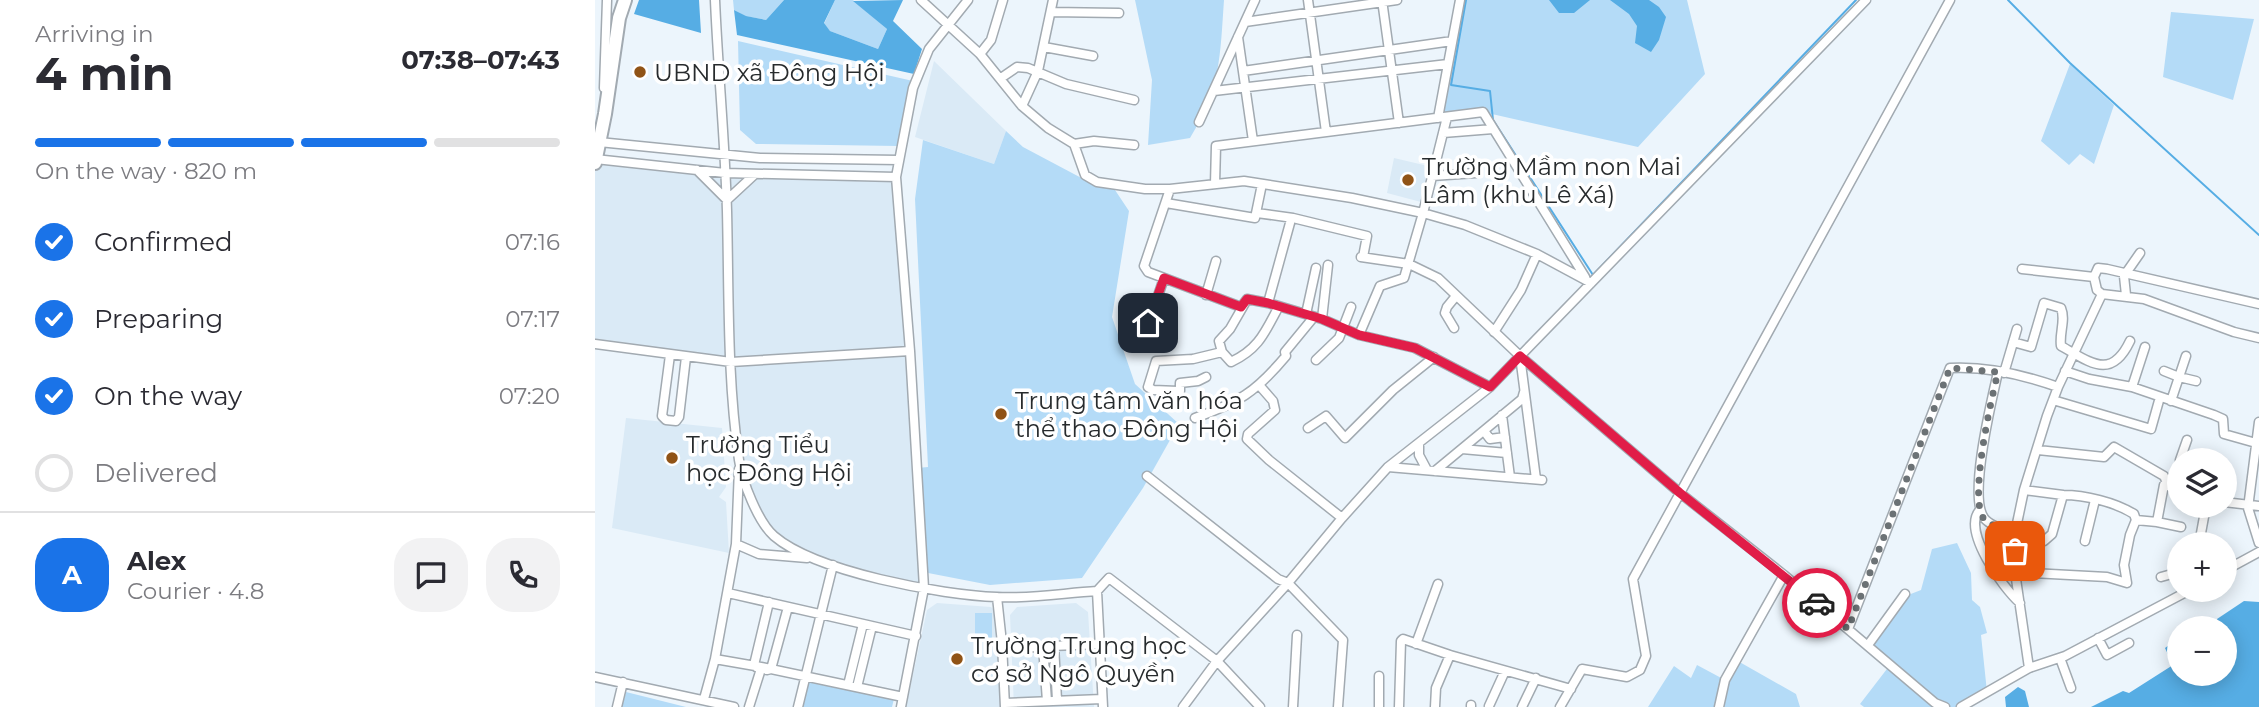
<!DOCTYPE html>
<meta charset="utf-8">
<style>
:root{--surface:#fff;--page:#f2f2f3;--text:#2b2b33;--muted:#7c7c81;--line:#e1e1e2;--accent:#1a73e8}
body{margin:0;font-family:Montserrat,sans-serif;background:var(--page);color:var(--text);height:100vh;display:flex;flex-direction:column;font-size:26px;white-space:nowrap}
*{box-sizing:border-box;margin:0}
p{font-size:23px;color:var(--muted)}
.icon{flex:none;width:38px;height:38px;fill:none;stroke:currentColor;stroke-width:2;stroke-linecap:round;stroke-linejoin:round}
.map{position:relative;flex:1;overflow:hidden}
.drawer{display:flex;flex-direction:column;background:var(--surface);width:595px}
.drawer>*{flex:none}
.controls{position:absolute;left:1572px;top:448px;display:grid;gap:14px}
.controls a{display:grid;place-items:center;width:70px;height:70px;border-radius:50%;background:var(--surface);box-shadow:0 4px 18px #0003;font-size:35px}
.pin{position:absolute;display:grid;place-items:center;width:60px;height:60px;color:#fff;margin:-30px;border-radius:14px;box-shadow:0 4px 10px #0006}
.courier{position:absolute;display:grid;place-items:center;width:70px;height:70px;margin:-35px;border:5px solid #e11d48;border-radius:50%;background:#fff;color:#222;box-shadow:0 2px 9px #0007}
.overview em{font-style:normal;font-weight:700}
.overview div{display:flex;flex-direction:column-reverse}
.overview{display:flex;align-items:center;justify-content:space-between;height:119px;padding:0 35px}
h1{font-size:46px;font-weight:700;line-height:52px}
.bar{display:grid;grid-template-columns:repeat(4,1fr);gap:10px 7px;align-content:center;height:84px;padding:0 35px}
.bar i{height:9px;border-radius:5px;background:var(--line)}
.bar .active{background:var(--accent)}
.bar p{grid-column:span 4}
.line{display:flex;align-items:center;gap:18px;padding:0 35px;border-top:2px solid var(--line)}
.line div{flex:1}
.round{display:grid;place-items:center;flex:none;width:74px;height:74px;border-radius:28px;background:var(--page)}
ol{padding:0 35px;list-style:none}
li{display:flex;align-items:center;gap:21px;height:77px}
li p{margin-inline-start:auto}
li .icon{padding:7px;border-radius:50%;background:var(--accent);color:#fff;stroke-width:4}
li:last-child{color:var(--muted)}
li i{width:38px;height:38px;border:4px solid var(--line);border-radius:50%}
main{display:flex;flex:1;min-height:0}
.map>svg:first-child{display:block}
.built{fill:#daeaf6}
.green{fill:#b4dbf7}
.water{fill:#56ade4}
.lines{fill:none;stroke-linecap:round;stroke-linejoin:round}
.stream{stroke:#56ade4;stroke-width:2}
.street-casing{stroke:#a2aab1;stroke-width:11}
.secondary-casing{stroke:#a2aab1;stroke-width:16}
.street{stroke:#fff;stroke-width:8}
.secondary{stroke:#fff;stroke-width:12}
.done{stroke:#6c7275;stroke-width:7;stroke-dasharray:0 12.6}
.route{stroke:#e11d48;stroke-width:9}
.poi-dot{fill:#905316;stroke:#fff;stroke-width:2.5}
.labels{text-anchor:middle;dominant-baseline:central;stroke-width:7;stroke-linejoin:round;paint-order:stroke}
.poi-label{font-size:24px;fill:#272b2d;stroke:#fff;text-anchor:start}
</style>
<main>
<section class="drawer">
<div class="overview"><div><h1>4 min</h1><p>Arriving in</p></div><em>07:38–07:43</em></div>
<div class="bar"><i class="active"></i><i class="active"></i><i class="active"></i><i></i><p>On the way · 820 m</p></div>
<ol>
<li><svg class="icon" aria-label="check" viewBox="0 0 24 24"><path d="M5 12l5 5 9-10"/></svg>Confirmed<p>07:16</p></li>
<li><svg class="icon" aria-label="check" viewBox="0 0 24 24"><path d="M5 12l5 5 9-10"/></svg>Preparing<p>07:17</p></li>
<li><svg class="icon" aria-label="check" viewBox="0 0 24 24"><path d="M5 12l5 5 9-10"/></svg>On the way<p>07:20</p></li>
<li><i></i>Delivered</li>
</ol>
<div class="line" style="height:126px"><b class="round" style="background:var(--accent);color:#fff">A</b><div><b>Alex</b><p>Courier · 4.8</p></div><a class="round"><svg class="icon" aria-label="chat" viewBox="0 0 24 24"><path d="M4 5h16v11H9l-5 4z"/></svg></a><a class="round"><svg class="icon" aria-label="phone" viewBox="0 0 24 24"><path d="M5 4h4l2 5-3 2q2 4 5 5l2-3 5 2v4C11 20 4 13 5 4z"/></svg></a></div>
</section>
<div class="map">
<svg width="1664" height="707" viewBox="0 0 1664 707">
<rect width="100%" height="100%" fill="#ecf5fc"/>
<path class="built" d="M339 61 411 131 399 164 320 137Z
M799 158 833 166 826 202 792 193Z
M0 163 130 173 301 177 329 588 217 559 178 535 157 502 145 462 136 362 0 343Z
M31 418 127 428 131 487 124 497 131 502 134 553 17 528Z
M342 603 396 607 401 612 406 707H311L332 610Z
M481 603 493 612 499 707H419L415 615 422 607Z"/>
<path class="green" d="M138 0H189L171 20 150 16 139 10Z
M240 0H258L292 29 283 49 235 31 229 24Z
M540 0H629C625 56 626 88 595 138L553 145 557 80Z
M865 0H1092L1110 74 1043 147 888 112 843 118Z
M1576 12 1659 19 1638 100 1568 77Z
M143 41 318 81 303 146 161 144 145 130Z
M1475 64 1519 105 1499 164 1485 154 1474 165 1446 141Z
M411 131 428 147 494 182 516 184 534 211 517 317 540 384 584 424 548 488 487 578 395 585 328 572 322 468 333 467 320 199 328 140 399 164Z
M1362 543 1376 573 1377 600 1385 607 1392 633 1386 635 1392 692 1366 707H1269L1265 704 1295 665 1273 645 1308 597 1326 590 1337 549Z
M380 613H397V639L380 640Z
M1141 660 1201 694 1205 707H1053L1079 666 1096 678 1102 665 1130 680Z
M212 682 299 699 297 707H207Z
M31 692 91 707H27Z"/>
<path class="water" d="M44 0H104L106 33 39 14Z
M189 0H240L229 23 235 31 283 49 292 29 258 1 308 0 298 21 327 49 319 74 142 35 139 10 151 16 171 20Z
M954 0H1054L1064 7 1071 17 1064 40 1056 52 1040 43 1042 26 1034 14 1015 0H995L979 13H964Z
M1649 601 1664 602V707H1496L1528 691 1534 693 1578 665 1570 648 1574 645 1579 651 1584 648V674H1629V628H1616L1623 623 1622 619Z
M1423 687 1430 691 1434 707H1411L1410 697Z"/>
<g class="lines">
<path class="stream" d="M871 0 856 85 895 91 898 120 998 275 1261 0
M1413 0 1475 63 1664 235"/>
<defs>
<path id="street" d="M120 0C123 70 130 141 132 211 134 294 132 378 144 460 147 481 163 522 179 536 221 572 346 595 402 597 435 599 469 593 502 591L508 707
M326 0 385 54 427 106 453 128 479 144 499 141 539 145
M713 0 731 132
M787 0 804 123
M456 12 524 13
M650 22 802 0
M643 37 658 141
M449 47 498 56
M385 54 396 40 408 0
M648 71 857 41
M406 78 422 67 433 68 471 84 539 100
M9 88 12 0
M619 91 853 64
M427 106 443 71 458 0
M843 118 865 0
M604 122 660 0
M848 133 898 129
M4 142 165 158 304 160
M479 144 490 175 502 182 550 189H575L649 181 757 198 828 213 870 225 942 254 996 283
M0 159 130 173 301 177
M102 170 132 200 159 175
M837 176 881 173
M620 184 621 146 888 112 990 277
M575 189 549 266 553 272 646 307 652 299 673 303 727 319 764 335 820 348 895 387
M571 203 660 218 667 184
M662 213 698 218 772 236 768 257
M766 257 814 264 843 278 925 356 1085 493 1189 575 1340 703 1350 707
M1427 269 1499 277 1502 290 1507 294 1549 299 1639 332 1664 338
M1499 277 1503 268 1512 269 1664 304
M611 295 621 261
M1531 295 1529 276 1545 253
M650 303 635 329 624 341 627 352 636 362C664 349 670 332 684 306
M673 303 695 223
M711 314 721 268
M727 319 733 265
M859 328 850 313 852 307 861 296
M899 332 926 290 942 254
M764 335 785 286 809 278 828 213 852 117
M1418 342 1436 347 1449 303 1466 308C1471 320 1464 333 1466 346 1495 362 1516 381 1535 341
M0 344 136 362 315 351
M546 346 569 278
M75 355 67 416 71 420 81 421 84 417 91 357
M925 356 941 479
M721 360 744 338 756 307
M1470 371 1494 379 1537 387 1619 415 1628 419 1629 434 1661 443
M1569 371 1584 377 1591 356
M1403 372C1397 399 1373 496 1389 518 1397 529 1435 538 1449 541L1457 534 1468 495C1490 495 1520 502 1539 514L1541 520 1562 522 1569 485 1584 489
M1409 373 1422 329
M611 377 603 381 585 383V391H583L558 390 553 387 561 361 598 359 627 352
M664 385 678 401 680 410 653 434 652 439 674 460 747 518
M1537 387 1550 347
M1458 400 1556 429 1565 397
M1576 401 1584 377 1601 381
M907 415 915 477
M600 418C644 402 660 393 691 356L690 352 718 318
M1664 422 1653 508 1664 543
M713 428 731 416 750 438 798 390 839 357
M889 431 895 439 910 437
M824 444V455L832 470
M867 449 912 453
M1443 450 1509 457 1519 447 1569 476 1573 485
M1585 460 1592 440
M793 467 947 480
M144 469 141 544 164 554 212 558
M840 471 927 399 929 392
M552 476 683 579 693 583 748 640 743 707
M1577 487 1584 465
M1429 490 1468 495
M1629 502 1664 506
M1385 510C1366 530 1408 588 1425 603
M1562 522 1586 527
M1490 541 1500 500
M1604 544 1611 506
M1629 571 1664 552
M1420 572 1512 577 1532 583 1529 565 1535 535 1541 520
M1566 577 1584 572
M502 591 514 578 622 661 665 707
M133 593 321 636
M402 597 407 643 410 707
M1253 629 1355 368C1391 366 1429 375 1463 387
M1503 638 1512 655 1534 643
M821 644 843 584
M459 645 462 700
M1273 645 1310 594
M448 646 452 701
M408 648 505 644
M1465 658 1476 688
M120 659 166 667 308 697
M161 667 159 665 174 602
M1434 668 1420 572V533L1429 490 1452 416 1463 387 1507 294
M172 670 176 669 193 607
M0 677 139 707
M253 685 268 624
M262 687 277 626
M109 699 120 659 141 544
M410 703 507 699
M894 706 910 671
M22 707 28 682
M154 707 165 672
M203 707 238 565
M306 707 329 588 315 351 301 177 318 88 334 49 373 0
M588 707 622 661 693 583 747 518 793 467 895 387 1271 0
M698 707 702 635
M784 707V676
M804 707 806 641 808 639 855 655 976 689
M840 707 841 688 855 655
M876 707V705
M927 707 941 678
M965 707 987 669 1032 677 1045 670 1051 656 1038 579 1355 0
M1124 707 1130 680 1189 575
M1366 707 1434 668 1470 656 1595 590"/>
<path id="secondary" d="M0 163 10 114 24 18 30 0"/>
</defs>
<use href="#street" class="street-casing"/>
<use href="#secondary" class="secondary-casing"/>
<use href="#street" class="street"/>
<use href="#secondary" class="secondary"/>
</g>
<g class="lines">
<path class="done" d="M1222 603 1253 629 1355 368 1403 372C1397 396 1372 504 1390 520 1397 526 1412 530 1420 533V551"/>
<path class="route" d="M553 323 569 278 646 307 652 299 673 303 727 319 764 335 820 348 895 387 925 356 1085 493 1222 603"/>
</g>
<g class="poi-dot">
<circle cx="45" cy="72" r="7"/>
<circle cx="813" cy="180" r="7"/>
<circle cx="406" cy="414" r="7"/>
<circle cx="77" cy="458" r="7"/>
<circle cx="362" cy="659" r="7"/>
</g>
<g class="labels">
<g class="poi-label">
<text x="59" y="72">UBND xã Đông Hội</text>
<text x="827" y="166">Trường Mầm non Mai<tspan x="827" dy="28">Lâm (khu Lê Xá)</tspan></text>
<text x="420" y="400">Trung tâm văn hóa<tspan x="420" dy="28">thể thao Đông Hội</tspan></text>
<text x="91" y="444">Trường Tiểu<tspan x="91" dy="28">học Đông Hội</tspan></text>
<text x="376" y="645">Trường Trung học<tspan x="376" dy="28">cơ sở Ngô Quyền</tspan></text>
</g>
</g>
</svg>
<div class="controls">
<a><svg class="icon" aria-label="layers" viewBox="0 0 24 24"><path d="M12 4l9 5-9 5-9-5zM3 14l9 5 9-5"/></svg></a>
<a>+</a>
<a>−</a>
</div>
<div class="pin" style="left:1420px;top:551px;background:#ea580c"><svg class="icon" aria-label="bag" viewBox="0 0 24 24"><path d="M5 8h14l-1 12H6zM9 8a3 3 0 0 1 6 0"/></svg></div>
<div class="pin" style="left:553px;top:323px;background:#1f2937"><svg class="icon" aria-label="home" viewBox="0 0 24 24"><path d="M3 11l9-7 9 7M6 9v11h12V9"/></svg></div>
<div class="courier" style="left:1222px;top:603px"><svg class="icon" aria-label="car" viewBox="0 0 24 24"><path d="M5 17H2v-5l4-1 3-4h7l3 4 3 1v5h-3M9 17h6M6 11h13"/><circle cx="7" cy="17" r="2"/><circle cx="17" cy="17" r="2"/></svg></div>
</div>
</main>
